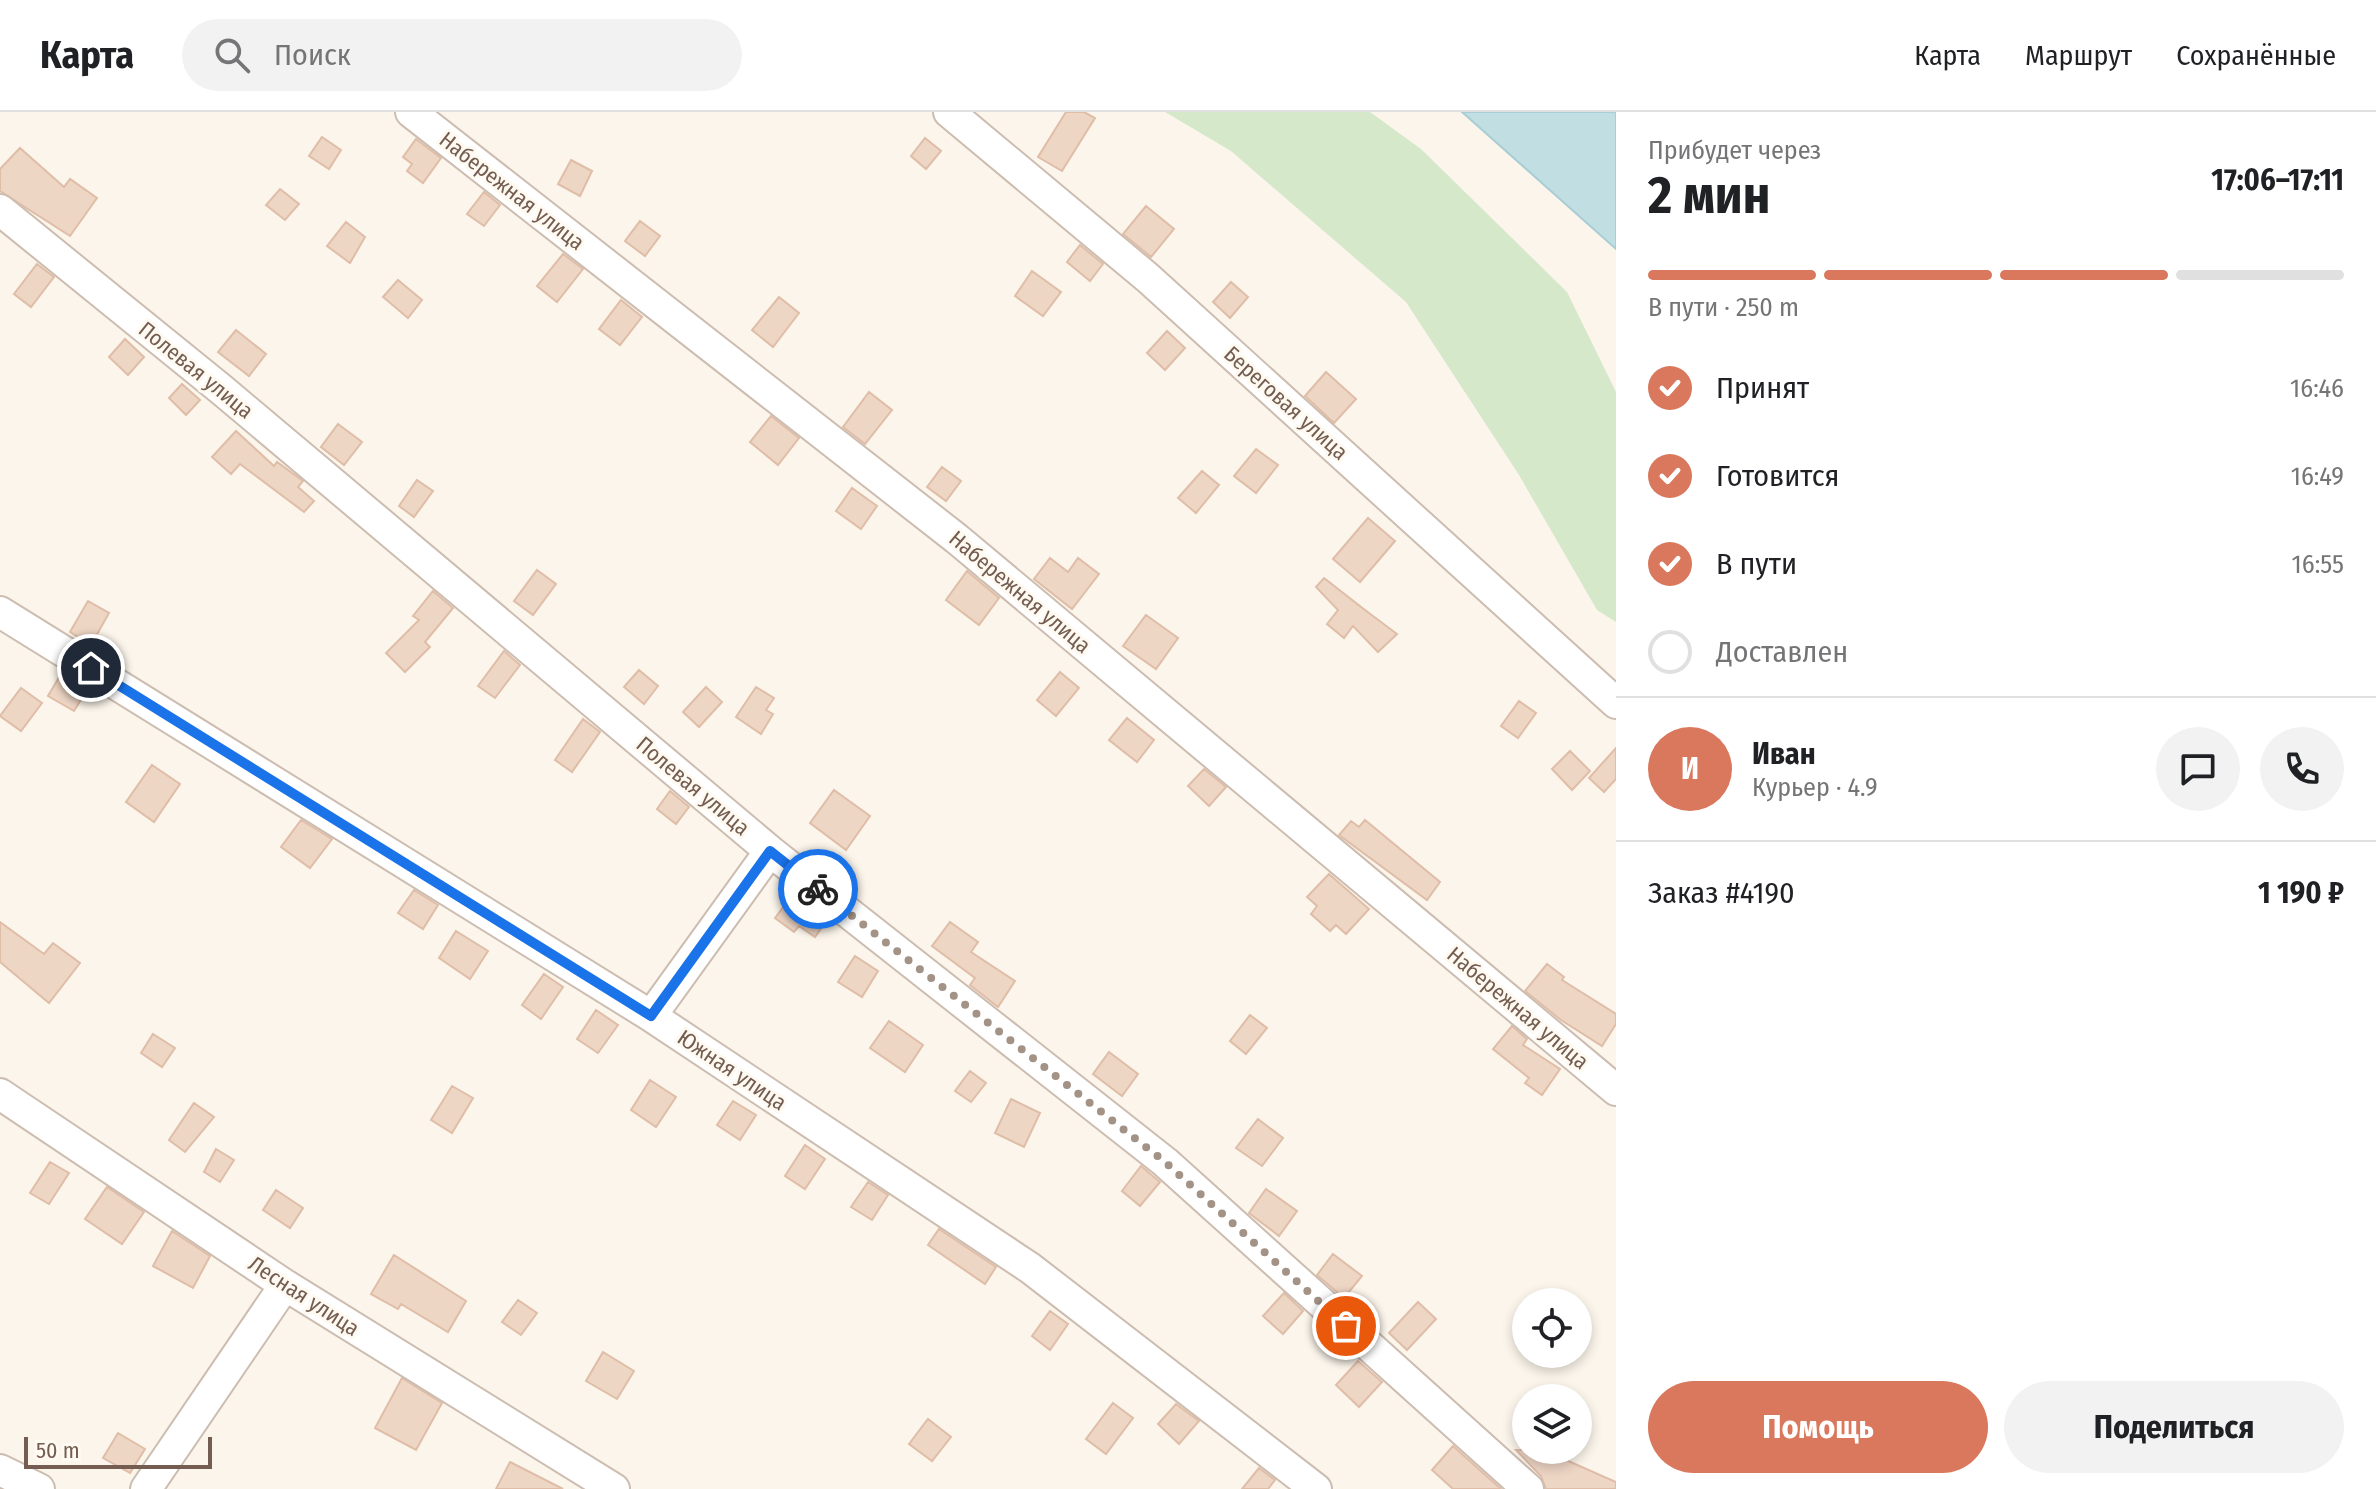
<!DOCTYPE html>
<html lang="ru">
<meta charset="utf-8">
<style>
:root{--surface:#fff;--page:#f2f2f2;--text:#202124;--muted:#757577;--line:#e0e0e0;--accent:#d9785c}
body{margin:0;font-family:"Fira Sans Condensed",sans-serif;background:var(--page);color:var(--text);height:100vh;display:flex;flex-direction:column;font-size:30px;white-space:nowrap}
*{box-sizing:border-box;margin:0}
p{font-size:26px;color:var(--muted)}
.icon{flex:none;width:44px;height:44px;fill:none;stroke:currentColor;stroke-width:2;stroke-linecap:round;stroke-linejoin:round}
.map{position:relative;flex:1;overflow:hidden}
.details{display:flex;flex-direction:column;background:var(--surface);width:760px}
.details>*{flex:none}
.fabs{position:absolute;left:1512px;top:1176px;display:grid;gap:16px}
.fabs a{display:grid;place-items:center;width:80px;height:80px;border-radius:50%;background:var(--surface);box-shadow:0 4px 12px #0003;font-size:40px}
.scale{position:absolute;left:24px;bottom:20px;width:188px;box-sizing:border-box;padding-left:8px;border:4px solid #745d50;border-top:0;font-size:22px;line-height:28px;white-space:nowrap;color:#745d50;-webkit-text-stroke:6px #fef9f1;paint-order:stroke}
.pin{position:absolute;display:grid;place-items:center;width:68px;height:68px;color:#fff;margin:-34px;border:4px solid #fff;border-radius:50%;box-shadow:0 2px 8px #0007}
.courier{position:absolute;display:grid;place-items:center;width:80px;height:80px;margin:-40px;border:6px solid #1a73e8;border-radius:50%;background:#fff;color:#222;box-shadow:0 2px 10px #0007}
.summary em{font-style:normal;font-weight:700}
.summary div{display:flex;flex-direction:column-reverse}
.summary{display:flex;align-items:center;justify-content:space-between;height:136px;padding:0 32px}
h1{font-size:52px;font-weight:700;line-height:60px}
.bar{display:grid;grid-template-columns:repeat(4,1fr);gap:12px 8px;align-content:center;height:96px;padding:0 32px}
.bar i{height:10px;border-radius:6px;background:var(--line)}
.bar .selected{background:var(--accent)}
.bar p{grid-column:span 4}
.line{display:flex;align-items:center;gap:20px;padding:0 32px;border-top:2px solid var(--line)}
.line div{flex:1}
.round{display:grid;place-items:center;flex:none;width:84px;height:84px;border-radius:42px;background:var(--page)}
ol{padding:0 32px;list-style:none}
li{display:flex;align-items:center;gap:24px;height:88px}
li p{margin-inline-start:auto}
li .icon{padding:8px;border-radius:50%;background:var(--accent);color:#fff;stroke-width:4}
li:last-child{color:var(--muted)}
li i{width:44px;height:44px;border:4px solid var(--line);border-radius:50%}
.action{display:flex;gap:16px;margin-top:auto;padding:16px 32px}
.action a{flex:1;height:92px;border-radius:48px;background:var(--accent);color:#fff;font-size:32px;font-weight:700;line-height:92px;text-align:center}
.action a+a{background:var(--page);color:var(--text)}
header{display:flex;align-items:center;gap:48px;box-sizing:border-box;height:112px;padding:0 40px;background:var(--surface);border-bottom:2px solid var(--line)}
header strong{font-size:38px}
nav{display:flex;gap:44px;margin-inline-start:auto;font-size:28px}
.search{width:560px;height:72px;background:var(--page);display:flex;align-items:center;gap:20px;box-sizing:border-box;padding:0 28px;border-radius:44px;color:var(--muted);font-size:30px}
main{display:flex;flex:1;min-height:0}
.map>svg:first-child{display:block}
.green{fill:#d6e8ca}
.water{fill:#c1dee3;stroke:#a8cdd4;stroke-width:2}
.building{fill:#eed6c5;stroke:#dfbda7;stroke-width:2}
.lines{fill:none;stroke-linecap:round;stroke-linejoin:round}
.minor-casing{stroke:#cdbdb1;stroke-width:34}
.minor{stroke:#fff;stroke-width:30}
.done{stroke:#a39286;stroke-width:8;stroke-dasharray:0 14.4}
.route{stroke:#1a73e8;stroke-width:10}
.labels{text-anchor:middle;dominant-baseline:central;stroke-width:6;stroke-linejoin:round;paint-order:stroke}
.street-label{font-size:22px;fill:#745d50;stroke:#fef9f1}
</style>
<header>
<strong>Карта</strong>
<div class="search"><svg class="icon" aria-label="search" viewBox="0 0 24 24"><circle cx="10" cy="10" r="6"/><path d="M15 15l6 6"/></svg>Поиск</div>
<nav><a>Карта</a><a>Маршрут</a><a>Сохранённые</a></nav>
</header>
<main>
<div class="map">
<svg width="1616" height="1377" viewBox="0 0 1616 1377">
<rect width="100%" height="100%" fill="#fbf5eb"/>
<path class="green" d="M1165 0H1370L1421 37 1567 180 1616 280V510L1597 498 1519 363 1406 190 1231 39Z"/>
<path class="water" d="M1462 0H1616V137Z"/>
<path class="building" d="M1066 0H1084L1095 6 1062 59 1038 45Z
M322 25 341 38 329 57 309 44Z
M925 26 941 39 926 57 911 44Z
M416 27 441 46 423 71 407 59 412 52 403 45Z
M20 36 64 75 70 67 97 86 70 124 0 79V57Z
M571 48 592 59 580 84 558 72Z
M280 77 299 92 285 108 266 93Z
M484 80 500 93 484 114 467 102Z
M1146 94 1174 117 1151 145 1123 122Z
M640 109 660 124 645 144 625 129Z
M346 110 365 125 350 151 327 134Z
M1080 133 1103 152 1090 169 1067 150Z
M563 142 583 157 557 190 537 174Z
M37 152 54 165 31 195 14 182Z
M1032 159 1061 180 1043 204 1015 184Z
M398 168 422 188 408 206 383 185Z
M1231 170 1248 185 1230 206 1213 190Z
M779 185 799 201 773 235 752 218Z
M621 188 642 205 620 233 599 217Z
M236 218 266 242 249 264 218 240Z
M1167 219 1185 236 1165 258 1147 241Z
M125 227 144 245 128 263 109 245Z
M1326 260 1356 287 1334 311 1305 284Z
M182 272 200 288 186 303 169 286Z
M869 280 892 298 865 332 843 315Z
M771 304 799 326 778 353 750 330Z
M338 312 362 330 344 353 321 335Z
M236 319 274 354 277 350 303 369 298 375 314 389 304 400 240 352 231 362 212 345Z
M1256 337 1278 353 1256 381 1234 364Z
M942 355 961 369 946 389 927 375Z
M1202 359 1219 373 1196 401 1178 386Z
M417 368 433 379 414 405 399 394Z
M852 376 877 394 861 417 836 399Z
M1368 406 1395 429 1360 470 1333 447Z
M1050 446 1068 460 1078 446 1099 462 1072 497 1034 467Z
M537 458 556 472 533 503 514 489Z
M967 459 999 486 979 513 946 488Z
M1324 466 1365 498 1397 522 1378 540 1353 514 1344 526 1327 512 1338 498 1316 475Z
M433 479 453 496 425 530 430 535 405 560 386 541 419 508 413 504Z
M88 489 109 501 91 533 70 520Z
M1146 503 1178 526 1156 557 1123 534Z
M504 539 520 553 495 586 478 574Z
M639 558 658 574 644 592 624 575Z
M1060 560 1079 576 1056 604 1037 588Z
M61 562 87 578 74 599 48 584Z
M706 575 722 590 699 615 683 600Z
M756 575 774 586 766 598 773 602 761 622 736 605Z
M21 576 42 591 21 619 0 604Z
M1519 589 1536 601 1518 626 1501 614Z
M1127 606 1154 628 1137 650 1109 628Z
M583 607 600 620 572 660 555 648Z
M1616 636V667L1604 680 1589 666Z
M1570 639 1590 659 1572 678 1552 657Z
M152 653 180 672 154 710 126 690Z
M1204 657 1226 675 1209 694 1188 674Z
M834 678 870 704 846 738 810 711Z
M670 679 689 695 676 712 657 697Z
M301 708 332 727 310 756 281 735Z
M1365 708 1440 770 1427 788 1339 723 1351 709 1359 715Z
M1329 762 1369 797 1346 822 1336 813 1330 819 1311 802 1317 794 1307 785Z
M414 778 438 793 423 817 398 801Z
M793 782 827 808 815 825 799 814 794 820 775 806Z
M0 810 44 842 53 831 80 851 49 891 0 850Z
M950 810 978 830 971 840 1015 869 998 895 970 873 975 866 932 834Z
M456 819 488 839 470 867 439 846Z
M855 844 878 859 862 885 838 870Z
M1547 852 1564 865 1562 868 1616 902V912L1602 934 1561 908 1525 879Z
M544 862 563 875 541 907 522 893Z
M596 898 618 913 598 941 577 927Z
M1250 903 1267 916 1246 942 1230 929Z
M889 909 923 933 905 960 870 936Z
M1512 914 1527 927 1523 933 1560 957 1542 983 1525 971 1529 966 1493 937Z
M153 922 175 936 162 955 141 941Z
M1109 940 1138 962 1122 984 1093 962Z
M970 959 986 971 971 990 955 979Z
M650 968 676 985 656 1015 631 998Z
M452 974 473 986 452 1021 431 1008Z
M1011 987 1040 1001 1024 1035 995 1021Z
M733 989 756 1003 740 1028 717 1013Z
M194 991 214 1005 185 1040 169 1028Z
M1258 1007 1283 1026 1262 1054 1236 1036Z
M805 1033 825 1047 805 1077 785 1064Z
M216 1037 234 1048 220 1070 204 1060Z
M50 1050 69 1061 49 1092 30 1081Z
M1141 1054 1160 1070 1140 1094 1122 1079Z
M868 1070 888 1083 872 1108 851 1095Z
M107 1075 144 1100 122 1132 85 1107Z
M1266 1077 1297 1099 1279 1124 1249 1101Z
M276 1078 303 1096 290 1116 263 1098Z
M939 1117 996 1155 985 1172 928 1133Z
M172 1119 210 1144 193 1176 153 1154Z
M1333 1142 1362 1164 1344 1186 1317 1163Z
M394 1143 466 1189 448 1220 401 1192 398 1197 371 1182Z
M1284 1181 1303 1199 1283 1222 1263 1204Z
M518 1188 537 1201 521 1223 502 1210Z
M1418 1190 1436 1207 1407 1238 1389 1221Z
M1050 1199 1068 1212 1050 1238 1032 1224Z
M603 1240 634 1259 617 1287 586 1269Z
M1358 1249 1382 1270 1359 1295 1336 1273Z
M402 1266 442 1291 416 1338 375 1316Z
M1113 1291 1133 1306 1106 1342 1086 1327Z
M1176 1292 1199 1309 1179 1332 1158 1312Z
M928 1307 951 1325 932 1349 909 1332Z
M118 1321 145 1337 130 1361 103 1346Z
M1453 1334 1501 1377H1453L1432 1358Z
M1516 1338H1562L1557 1344 1616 1370V1377H1546L1541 1364Z
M510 1350 563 1377H496Z
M1259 1356 1275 1368 1268 1377H1242Z"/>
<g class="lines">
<defs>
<path id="minor" d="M411 0 957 427 1616 978
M949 0 1148 166 1616 591
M0 98 222 278 770 739 1165 1050 1528 1377
M0 500 651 904 1030 1156 1316 1377
M651 904 770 739
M0 982 285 1173 614 1377
M0 1358 39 1377
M146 1377 285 1173"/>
</defs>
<use href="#minor" class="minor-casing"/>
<use href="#minor" class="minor"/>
</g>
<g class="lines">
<path class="done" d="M818 777 1165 1050 1346 1214"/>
<path class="route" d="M91 556 651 904 770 739 818 777"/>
</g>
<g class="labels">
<g class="street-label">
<text transform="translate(512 79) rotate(38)">Набережная улица</text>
<text transform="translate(196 258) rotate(39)">Полевая улица</text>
<text transform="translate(1286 291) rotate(42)">Береговая улица</text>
<text transform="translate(1020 480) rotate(40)">Набережная улица</text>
<text transform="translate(693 674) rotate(40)">Полевая улица</text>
<text transform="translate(1518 896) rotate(40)">Набережная улица</text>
<text transform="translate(732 958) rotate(34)">Южная улица</text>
<text transform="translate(304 1184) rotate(33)">Лесная улица</text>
</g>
</g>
</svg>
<div class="fabs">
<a><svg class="icon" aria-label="locate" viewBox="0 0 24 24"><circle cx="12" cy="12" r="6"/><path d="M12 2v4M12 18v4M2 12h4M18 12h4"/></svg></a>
<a><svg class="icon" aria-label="layers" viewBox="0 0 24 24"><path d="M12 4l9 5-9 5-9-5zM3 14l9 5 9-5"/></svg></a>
</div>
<div class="scale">50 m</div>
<div class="pin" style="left:1346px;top:1214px;background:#ea580c"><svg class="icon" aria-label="bag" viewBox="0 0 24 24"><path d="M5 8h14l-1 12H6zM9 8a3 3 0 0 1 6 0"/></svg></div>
<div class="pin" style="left:91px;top:556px;background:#1f2937"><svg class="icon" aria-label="home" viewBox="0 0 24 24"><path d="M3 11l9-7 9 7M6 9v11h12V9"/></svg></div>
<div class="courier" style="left:818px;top:777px"><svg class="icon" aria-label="bike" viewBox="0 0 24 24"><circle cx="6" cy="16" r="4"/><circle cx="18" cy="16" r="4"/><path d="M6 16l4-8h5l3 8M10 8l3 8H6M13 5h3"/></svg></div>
</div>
<section class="details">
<div class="summary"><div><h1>2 мин</h1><p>Прибудет через</p></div><em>17:06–17:11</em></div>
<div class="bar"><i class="selected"></i><i class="selected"></i><i class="selected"></i><i></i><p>В пути · 250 m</p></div>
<ol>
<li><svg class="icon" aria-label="check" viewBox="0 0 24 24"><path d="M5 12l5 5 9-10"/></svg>Принят<p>16:46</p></li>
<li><svg class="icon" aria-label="check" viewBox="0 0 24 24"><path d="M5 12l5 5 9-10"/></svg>Готовится<p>16:49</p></li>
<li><svg class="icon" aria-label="check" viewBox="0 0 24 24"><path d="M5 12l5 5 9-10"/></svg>В пути<p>16:55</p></li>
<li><i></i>Доставлен</li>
</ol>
<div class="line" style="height:144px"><b class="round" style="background:var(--accent);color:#fff">И</b><div><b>Иван</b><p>Курьер · 4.9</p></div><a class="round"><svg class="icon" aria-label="chat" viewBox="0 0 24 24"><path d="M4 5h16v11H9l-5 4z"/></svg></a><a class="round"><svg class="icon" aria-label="phone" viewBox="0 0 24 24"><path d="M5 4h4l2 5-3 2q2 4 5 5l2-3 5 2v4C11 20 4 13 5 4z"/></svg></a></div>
<div class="line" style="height:104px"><div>Заказ #4190</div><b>1 190 ₽</b></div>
<div class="action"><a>Помощь</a><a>Поделиться</a></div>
</section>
</main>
